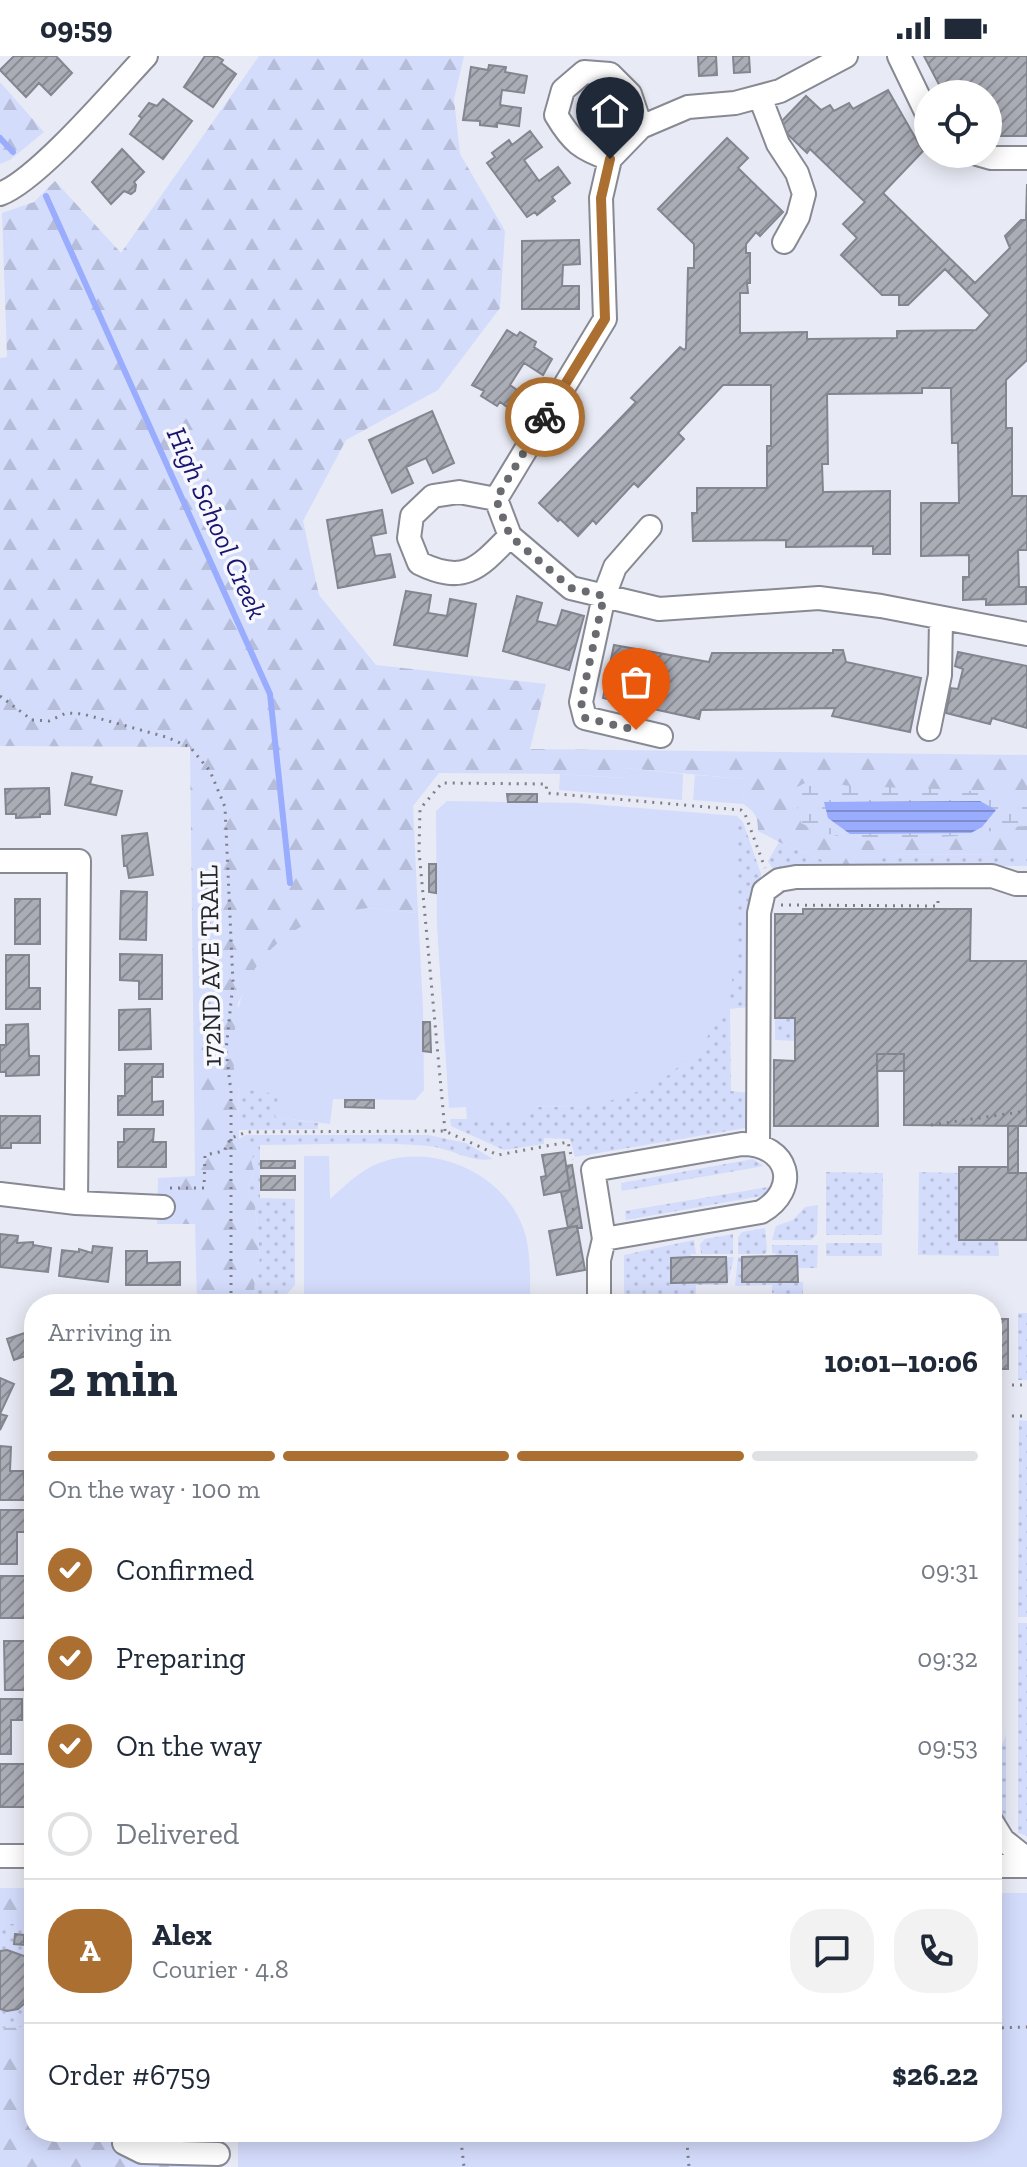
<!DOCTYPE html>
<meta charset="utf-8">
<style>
:root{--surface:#fff;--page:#f2f2f3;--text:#1f2937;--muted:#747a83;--line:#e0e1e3;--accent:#ab6f31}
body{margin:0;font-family:"Zilla Slab",serif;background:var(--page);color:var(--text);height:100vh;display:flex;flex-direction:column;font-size:30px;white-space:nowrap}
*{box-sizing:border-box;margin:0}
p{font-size:26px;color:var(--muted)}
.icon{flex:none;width:44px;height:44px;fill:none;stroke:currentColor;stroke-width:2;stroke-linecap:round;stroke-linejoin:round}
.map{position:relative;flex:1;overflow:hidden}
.drawer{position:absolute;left:24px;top:1238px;width:978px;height:848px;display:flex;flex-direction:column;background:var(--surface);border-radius:32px;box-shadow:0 4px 20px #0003}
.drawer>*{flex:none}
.tools{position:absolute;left:914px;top:24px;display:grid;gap:16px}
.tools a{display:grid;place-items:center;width:88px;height:88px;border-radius:50%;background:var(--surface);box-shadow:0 4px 20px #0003;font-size:40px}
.pin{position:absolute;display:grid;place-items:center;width:68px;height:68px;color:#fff;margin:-82px -34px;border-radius:50% 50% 50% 0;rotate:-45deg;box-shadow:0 0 8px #0007}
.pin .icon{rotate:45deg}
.courier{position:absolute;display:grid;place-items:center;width:80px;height:80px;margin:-40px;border:6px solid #ab6f31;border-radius:50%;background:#fff;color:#222;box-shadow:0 2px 10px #0007}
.headline em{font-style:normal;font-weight:700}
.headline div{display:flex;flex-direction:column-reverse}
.headline{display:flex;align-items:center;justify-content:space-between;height:136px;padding:0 24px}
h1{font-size:52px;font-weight:700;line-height:60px}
.bar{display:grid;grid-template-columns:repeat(4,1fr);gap:12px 8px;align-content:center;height:96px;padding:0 24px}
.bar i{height:10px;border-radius:6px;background:var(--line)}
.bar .on{background:var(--accent)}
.bar p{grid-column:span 4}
.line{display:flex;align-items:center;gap:20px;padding:0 24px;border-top:2px solid var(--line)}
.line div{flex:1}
.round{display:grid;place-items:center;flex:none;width:84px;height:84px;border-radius:32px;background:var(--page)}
ol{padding:0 24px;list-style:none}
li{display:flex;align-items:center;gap:24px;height:88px}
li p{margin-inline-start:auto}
li .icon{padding:8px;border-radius:50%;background:var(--accent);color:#fff;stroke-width:4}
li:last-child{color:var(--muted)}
li i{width:44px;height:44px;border:4px solid var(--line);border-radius:50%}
.status{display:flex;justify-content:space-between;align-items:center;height:56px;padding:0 40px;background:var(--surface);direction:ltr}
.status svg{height:22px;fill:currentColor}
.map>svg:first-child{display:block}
.grass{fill:url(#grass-dots)}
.forest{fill:url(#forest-firs)}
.wetland{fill:url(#wetland-marsh)}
.park{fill:#d4dcfc}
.water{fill:url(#water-rules)}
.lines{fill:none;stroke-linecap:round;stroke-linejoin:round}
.stream{stroke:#9aacfd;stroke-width:6}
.building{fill:url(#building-hatch);stroke:#83858f;stroke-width:2}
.minor-casing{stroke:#878993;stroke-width:26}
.path{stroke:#7e7f86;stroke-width:3;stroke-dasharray:2 6;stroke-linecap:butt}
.minor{stroke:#fff;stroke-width:22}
.done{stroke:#696b71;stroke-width:8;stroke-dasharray:0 14.4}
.route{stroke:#ab6f31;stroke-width:10}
.labels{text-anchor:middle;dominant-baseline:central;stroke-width:7;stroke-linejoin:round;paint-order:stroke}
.street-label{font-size:26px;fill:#25262a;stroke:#f6f8fe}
.water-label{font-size:28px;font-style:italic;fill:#1a1470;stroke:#f6f8fe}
</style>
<div class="status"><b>09:59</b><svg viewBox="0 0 49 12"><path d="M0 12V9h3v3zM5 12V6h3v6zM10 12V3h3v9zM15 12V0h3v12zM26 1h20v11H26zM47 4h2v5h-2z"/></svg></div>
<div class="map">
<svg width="1027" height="2111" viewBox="0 0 1027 2111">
<defs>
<pattern id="grass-dots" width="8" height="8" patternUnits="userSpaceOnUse" patternTransform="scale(2)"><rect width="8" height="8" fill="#d4dcfc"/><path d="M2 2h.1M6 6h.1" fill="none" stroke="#b6bdd8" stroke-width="1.8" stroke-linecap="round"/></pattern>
<pattern id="forest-firs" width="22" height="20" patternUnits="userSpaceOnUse" patternTransform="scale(2)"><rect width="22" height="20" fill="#d4dcfc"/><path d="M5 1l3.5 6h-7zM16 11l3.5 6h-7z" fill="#b6bdd8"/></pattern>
<pattern id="wetland-marsh" width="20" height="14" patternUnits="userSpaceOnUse" patternTransform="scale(2)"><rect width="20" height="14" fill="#d4dcfc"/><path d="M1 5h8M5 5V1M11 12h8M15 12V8" fill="none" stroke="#b6bdd8"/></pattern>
<pattern id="water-rules" width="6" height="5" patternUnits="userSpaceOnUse" patternTransform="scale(2)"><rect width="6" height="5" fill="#9aacfd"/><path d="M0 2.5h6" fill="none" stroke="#7d8ccd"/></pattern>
<pattern id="building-hatch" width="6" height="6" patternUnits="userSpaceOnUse" patternTransform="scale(2)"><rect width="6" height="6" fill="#aaacb6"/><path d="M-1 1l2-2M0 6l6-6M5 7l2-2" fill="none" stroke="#8a8c94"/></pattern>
</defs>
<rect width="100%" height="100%" fill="#e8eaf5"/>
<path class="grass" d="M737 760 743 766 761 818 749 951 730 953 731 1035 750 1037 751 1071 575 1101 570 1083 544 1082V1088L504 1094 451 1070 450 1063H526L527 1051 594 1050 737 880Z
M779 786 837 810 772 812 768 805Z
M1027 798V810L881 809 880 799Z
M775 962H795V985L775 984Z
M239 1032 279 1038 276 1061 318 1067V1073L239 1074Z
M246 1079H428L466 1087 493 1103C469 1107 452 1092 428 1090 374 1085 315 1089 260 1089V1142L295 1143V1229L285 1240V1248H254L255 1214 260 1202 255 1150 249 1142 248 1133 254 1116 239 1089V1083Z
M753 1103 764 1110 622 1135 621 1127Z
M826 1116 883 1117 882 1179H826Z
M919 1116 959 1117V1183L998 1184 999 1200 918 1199Z
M768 1131 767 1136 761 1140 626 1164 625 1155Z
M818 1149 817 1178 811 1184H772L776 1170 793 1164 805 1151Z
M765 1172 767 1194 765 1198H738V1181L742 1176Z
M733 1178V1198H701L700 1188 705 1183Z
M694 1184 696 1198H691V1201L671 1202V1226H726V1201H734L727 1229H696V1238H692V1243H672L671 1248H624V1199Z
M826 1187H882V1200H826Z
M772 1189H818L817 1212H797V1200H777L776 1198 772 1197Z
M738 1201H742V1226H803V1248H798L797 1242H777V1238L772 1237V1229L735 1230Z
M1018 1257H1027V1324H1018Z
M1019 1364 1027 1365V1561H1018Z
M1018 1567H1027V1780L1018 1777Z
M1006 1679V1774L999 1763 1000 1694Z
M0 1868H24L34 1882V1971L0 1972Z"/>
<path class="forest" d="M259 0H464L454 43 460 98 505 175 500 252 438 334 346 384 303 465 319 539 376 609 546 628 530 693 1027 699V798L881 799V809L837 810 779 786 758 775C758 760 755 756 743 748L744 723 625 712 624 722 560 718 439 717 413 750 418 857 368 852 258 908 238 947 239 1088 254 1089 255 1096 251 1104 254 1115 248 1133 249 1142 255 1150 260 1202 255 1214 254 1248H197L195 1168H157L158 1122 195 1120 190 691 0 690V302L7 301 2 157 34 146 55 125 121 197Z
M0 26 44 76 10 104 0 108Z
M0 1832H34V1882L24 1868H0Z
M34 1971V2076H199L200 2111H0V1972Z"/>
<path class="wetland" d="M811 724 850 730 966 734 1027 747V770L1004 771 978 779 858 785 817 775 801 767 793 733Z"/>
<path class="park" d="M625 712 683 718 682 744 559 734 560 718 623 722Z
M695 719 745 723 743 748 693 744Z
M447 745 579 747 737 760V880L730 943 700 993 655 1030 594 1050 527 1051V1063H467L466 1051 449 1052 437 871 436 755Z
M368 852 418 857 423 953 424 1034 415 1044 333 1043 330 1068 275 1061 278 1038 235 1032C230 966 236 911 297 873 304 869 312 863 319 860 334 855 353 854 368 852Z
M304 1100H329L330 1143C347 1128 362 1112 385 1105 441 1088 511 1122 526 1181 531 1203 530 1226 530 1248H304Z
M992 1837H1027V2111H238V2076H992Z"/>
<path class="water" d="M980 745 996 754 982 771 971 777 858 778H850L828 762 824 746Z"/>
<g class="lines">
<path class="stream" d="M0 82 13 96
M46 140 270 638 290 827"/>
</g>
<path class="building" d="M14 0H56L72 17 51 39 39 27 26 41 0 14Z
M205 0H216L223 4 221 7 236 18 213 51 184 31Z
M698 0H716L717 19 699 20Z
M733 0H749L750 16 734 17Z
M924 0H1027V80H988V38H944Z
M489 9 506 11 505 16 527 20 524 37 502 34 500 49 521 52 519 70 497 67V71L480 69V65L463 64 471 11 488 14Z
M888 34 923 95 883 137 975 227 1010 192 1005 180 1021 164H1026L1027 128V304L1006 324V372H1012V440H1027V494H1018L1019 531H1026V548L986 549V543L963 544V521H969V499L921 500V447H959L958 387H952L951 332H922V337L827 338 828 408H822L823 436 890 435V498H873V490L786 491V484L693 485 692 457H697V432H767V390H771V329H723L678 377 684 383 638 431 634 427 596 468 593 464 578 480 560 463 558 465 539 447 636 346 631 342 680 291 684 294 686 292 688 212H694V188L658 153 727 82 748 102 738 112 783 156 760 180 756 176 746 188V197H750V227H747L748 237H740V277L807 276V283L897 282V275L976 274 990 259 945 213 908 249H899V239H882L841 199 857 182 843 168 865 146 810 93 807 97 778 69 806 40 821 54 830 49 834 55 849 47 853 53Z
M163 43 192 65 163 103 130 78 142 62 139 60 149 47 157 50Z
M530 75 542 91 524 104 539 125 558 111 570 127 552 141 555 145 537 159 535 156 527 161 487 107 495 101 492 97 509 84 512 89Z
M122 93 144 116 134 126 136 129 135 135 131 138 124 135 111 148 92 126Z
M579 184 580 208 563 209 562 230H579V253H522V185Z
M507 274 517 280 520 276 536 286 534 291 552 303 543 319 524 307 510 329 527 341 517 358 500 346 497 350 481 340 484 335 472 329Z
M432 355 454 407 433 417 426 402 406 411 413 427 392 437 369 384Z
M382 454 386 477 371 480 375 500 390 498 395 521 338 532 327 464Z
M406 535 431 539 428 557 447 560 450 543 476 548 467 600 394 589Z
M517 540 542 547 537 565 557 570 562 554 584 560 569 614 503 595Z
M614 589 709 606 712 597H833V594H843L846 606 921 622 910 676 832 660 835 652 701 654 699 663 603 642Z
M958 596 1027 610V672L992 662 990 668 946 657 951 632 958 633 963 613 955 610Z
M72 717 92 721 90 728 122 735 116 759 65 749Z
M49 732 50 758H40V761L16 762V758H6L5 733Z
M507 738H537V746H508Z
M147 777 153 819 129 822 127 810H124L122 780Z
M429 808H436V837L429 836Z
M121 835 147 836 146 884 120 883Z
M15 843H40V888H15Z
M803 853H971L970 905H1027V1070L904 1069V998H877L878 1070H774V1004L795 1005V962H775V858H803Z
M120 898 162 899V943H139V925L120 924Z
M6 899H29V932H40V953H6Z
M150 953 151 993 119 994V954Z
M423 966H430L431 996 423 995Z
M28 968 29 1000H39V1019L6 1020V1016H0V989H6V969Z
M877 998H904V1015H877Z
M125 1008H163V1021H152V1046L163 1045V1059H118V1040H125Z
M345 1044H374V1052L345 1051Z
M0 1060H40V1087H11V1092H0Z
M1008 1070H1018V1117H1008Z
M124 1073H154L153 1086H166V1111H118V1086H124Z
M564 1096 570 1134 544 1139 541 1121 546 1120 542 1099Z
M261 1105H295V1112H261Z
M572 1109 582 1172H577V1170L568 1172 561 1136 570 1134 566 1110Z
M959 1111H1008V1117H1027V1184H959Z
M261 1120H295V1134H261Z
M577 1170 585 1214 557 1219 549 1175Z
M0 1178 18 1180 17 1187 33 1186V1189L51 1192 48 1216 0 1211Z
M93 1190 112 1192 108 1226 59 1220 62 1194 79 1196V1193L92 1197Z
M126 1195H147V1207L180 1206V1229H126Z
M777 1200H797L798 1226H742V1201Z
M691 1201H726L727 1226 671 1227V1202Z
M726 1242V1248H671V1243Z
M743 1242H798V1248H743Z
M992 1263H1008V1313H992Z
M34 1274V1307L31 1298 14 1304 7 1283Z
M0 1322 14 1328 0 1358 7 1360 0 1374Z
M0 1390 11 1391 10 1415H23L27 1444H0Z
M0 1454H26V1476H17V1508H0Z
M0 1520H27L26 1562H0Z
M4 1585H28V1616H34V1634H5Z
M0 1643H22V1664H11V1698H0Z
M0 1708H29V1751H0Z
M15 1878 24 1879V1889L14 1888Z
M7 1894 27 1901 34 1910V1939L18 1953 7 1955 0 1953V1895Z"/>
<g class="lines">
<defs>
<path id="minor" d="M846 0 780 35 735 47 688 51 641 71 610 103 601 142 605 263 496 443 510 480 571 532 659 553 819 542 881 550 1027 578
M899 0 928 60
M760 41 778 88 797 117 804 138 798 161 784 186
M977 98 991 102H1026
M610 103C581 93 572 86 556 59L563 34 584 16 610 18 630 38 641 71
M0 138C38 124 115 33 146 0
M496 443 459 436 433 440 412 460 409 482 419 507C464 529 478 513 510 480
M650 471 615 511 604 540 581 646 585 662 661 680
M929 673 940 619 941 563
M0 805H79L76 1147
M758 1088 759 857 764 835 779 824 796 821 992 820 1016 828H1027
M0 1138 76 1147 163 1151
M599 1248V1204L604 1183 593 1114 742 1088C789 1088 801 1133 761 1156L604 1183
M992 1766 1003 1784 1027 1803
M0 1800H34
M992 1810H1027
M124 2087 142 2096 218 2098"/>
</defs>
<use href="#minor" class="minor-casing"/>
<path class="path" d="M0 640 32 664 49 665 66 657 83 658 166 681 190 691 210 715 225 751 233 927 226 994 231 1036V1248
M781 849 938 850V842
M931 1069 1027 1055
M445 1075 419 795 420 753 442 727 546 728 547 737 741 754 745 758 765 812
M170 1132H204L205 1099 224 1095 231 1082 247 1076 445 1075 498 1099 568 1086 572 1104
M564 1155 580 1152
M1012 1329H1027
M1012 1360H1027
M992 1900 997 1901 998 1972 1027 1971
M997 1901 998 1828
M460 2076 464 2111
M686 2076 689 2111"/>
<use href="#minor" class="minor"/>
</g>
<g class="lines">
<path class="done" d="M545 361 496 443 510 480 571 532 604 540 581 646 585 662 636 674"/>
<path class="route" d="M545 361 605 263 601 142 610 103"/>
</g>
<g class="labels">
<g class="street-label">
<text transform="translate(210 910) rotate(-91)">172ND AVE TRAIL</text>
</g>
<g class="water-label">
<text transform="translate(217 467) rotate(66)">High School Creek</text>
</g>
</g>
</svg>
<div class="tools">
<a><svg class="icon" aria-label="locate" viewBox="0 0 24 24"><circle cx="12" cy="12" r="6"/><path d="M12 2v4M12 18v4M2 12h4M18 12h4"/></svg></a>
</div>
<div class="pin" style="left:636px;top:674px;background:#ea580c"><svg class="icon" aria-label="bag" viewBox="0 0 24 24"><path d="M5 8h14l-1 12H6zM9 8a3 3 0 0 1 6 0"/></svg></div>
<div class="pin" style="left:610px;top:103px;background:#1f2937"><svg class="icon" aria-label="home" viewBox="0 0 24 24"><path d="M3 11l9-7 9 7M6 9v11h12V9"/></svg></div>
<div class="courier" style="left:545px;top:361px"><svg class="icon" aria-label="bike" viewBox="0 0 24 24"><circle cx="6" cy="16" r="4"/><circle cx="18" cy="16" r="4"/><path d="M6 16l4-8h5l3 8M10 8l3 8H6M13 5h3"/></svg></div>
<section class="drawer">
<div class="headline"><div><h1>2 min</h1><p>Arriving in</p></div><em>10:01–10:06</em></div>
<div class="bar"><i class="on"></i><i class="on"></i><i class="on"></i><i></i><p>On the way · 100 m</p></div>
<ol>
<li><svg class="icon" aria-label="check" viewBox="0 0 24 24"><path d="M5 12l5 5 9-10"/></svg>Confirmed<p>09:31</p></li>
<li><svg class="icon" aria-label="check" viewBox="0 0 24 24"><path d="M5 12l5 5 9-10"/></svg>Preparing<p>09:32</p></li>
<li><svg class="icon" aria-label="check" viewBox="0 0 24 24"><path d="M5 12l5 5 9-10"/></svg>On the way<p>09:53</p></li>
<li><i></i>Delivered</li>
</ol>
<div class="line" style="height:144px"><b class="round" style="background:var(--accent);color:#fff">A</b><div><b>Alex</b><p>Courier · 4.8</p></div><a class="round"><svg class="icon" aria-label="chat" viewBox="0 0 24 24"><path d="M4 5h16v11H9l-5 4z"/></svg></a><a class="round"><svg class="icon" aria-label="phone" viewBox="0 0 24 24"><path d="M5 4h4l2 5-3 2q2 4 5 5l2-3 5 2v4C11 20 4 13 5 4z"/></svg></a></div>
<div class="line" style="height:104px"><div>Order #6759</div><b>$26.22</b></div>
</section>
</div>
